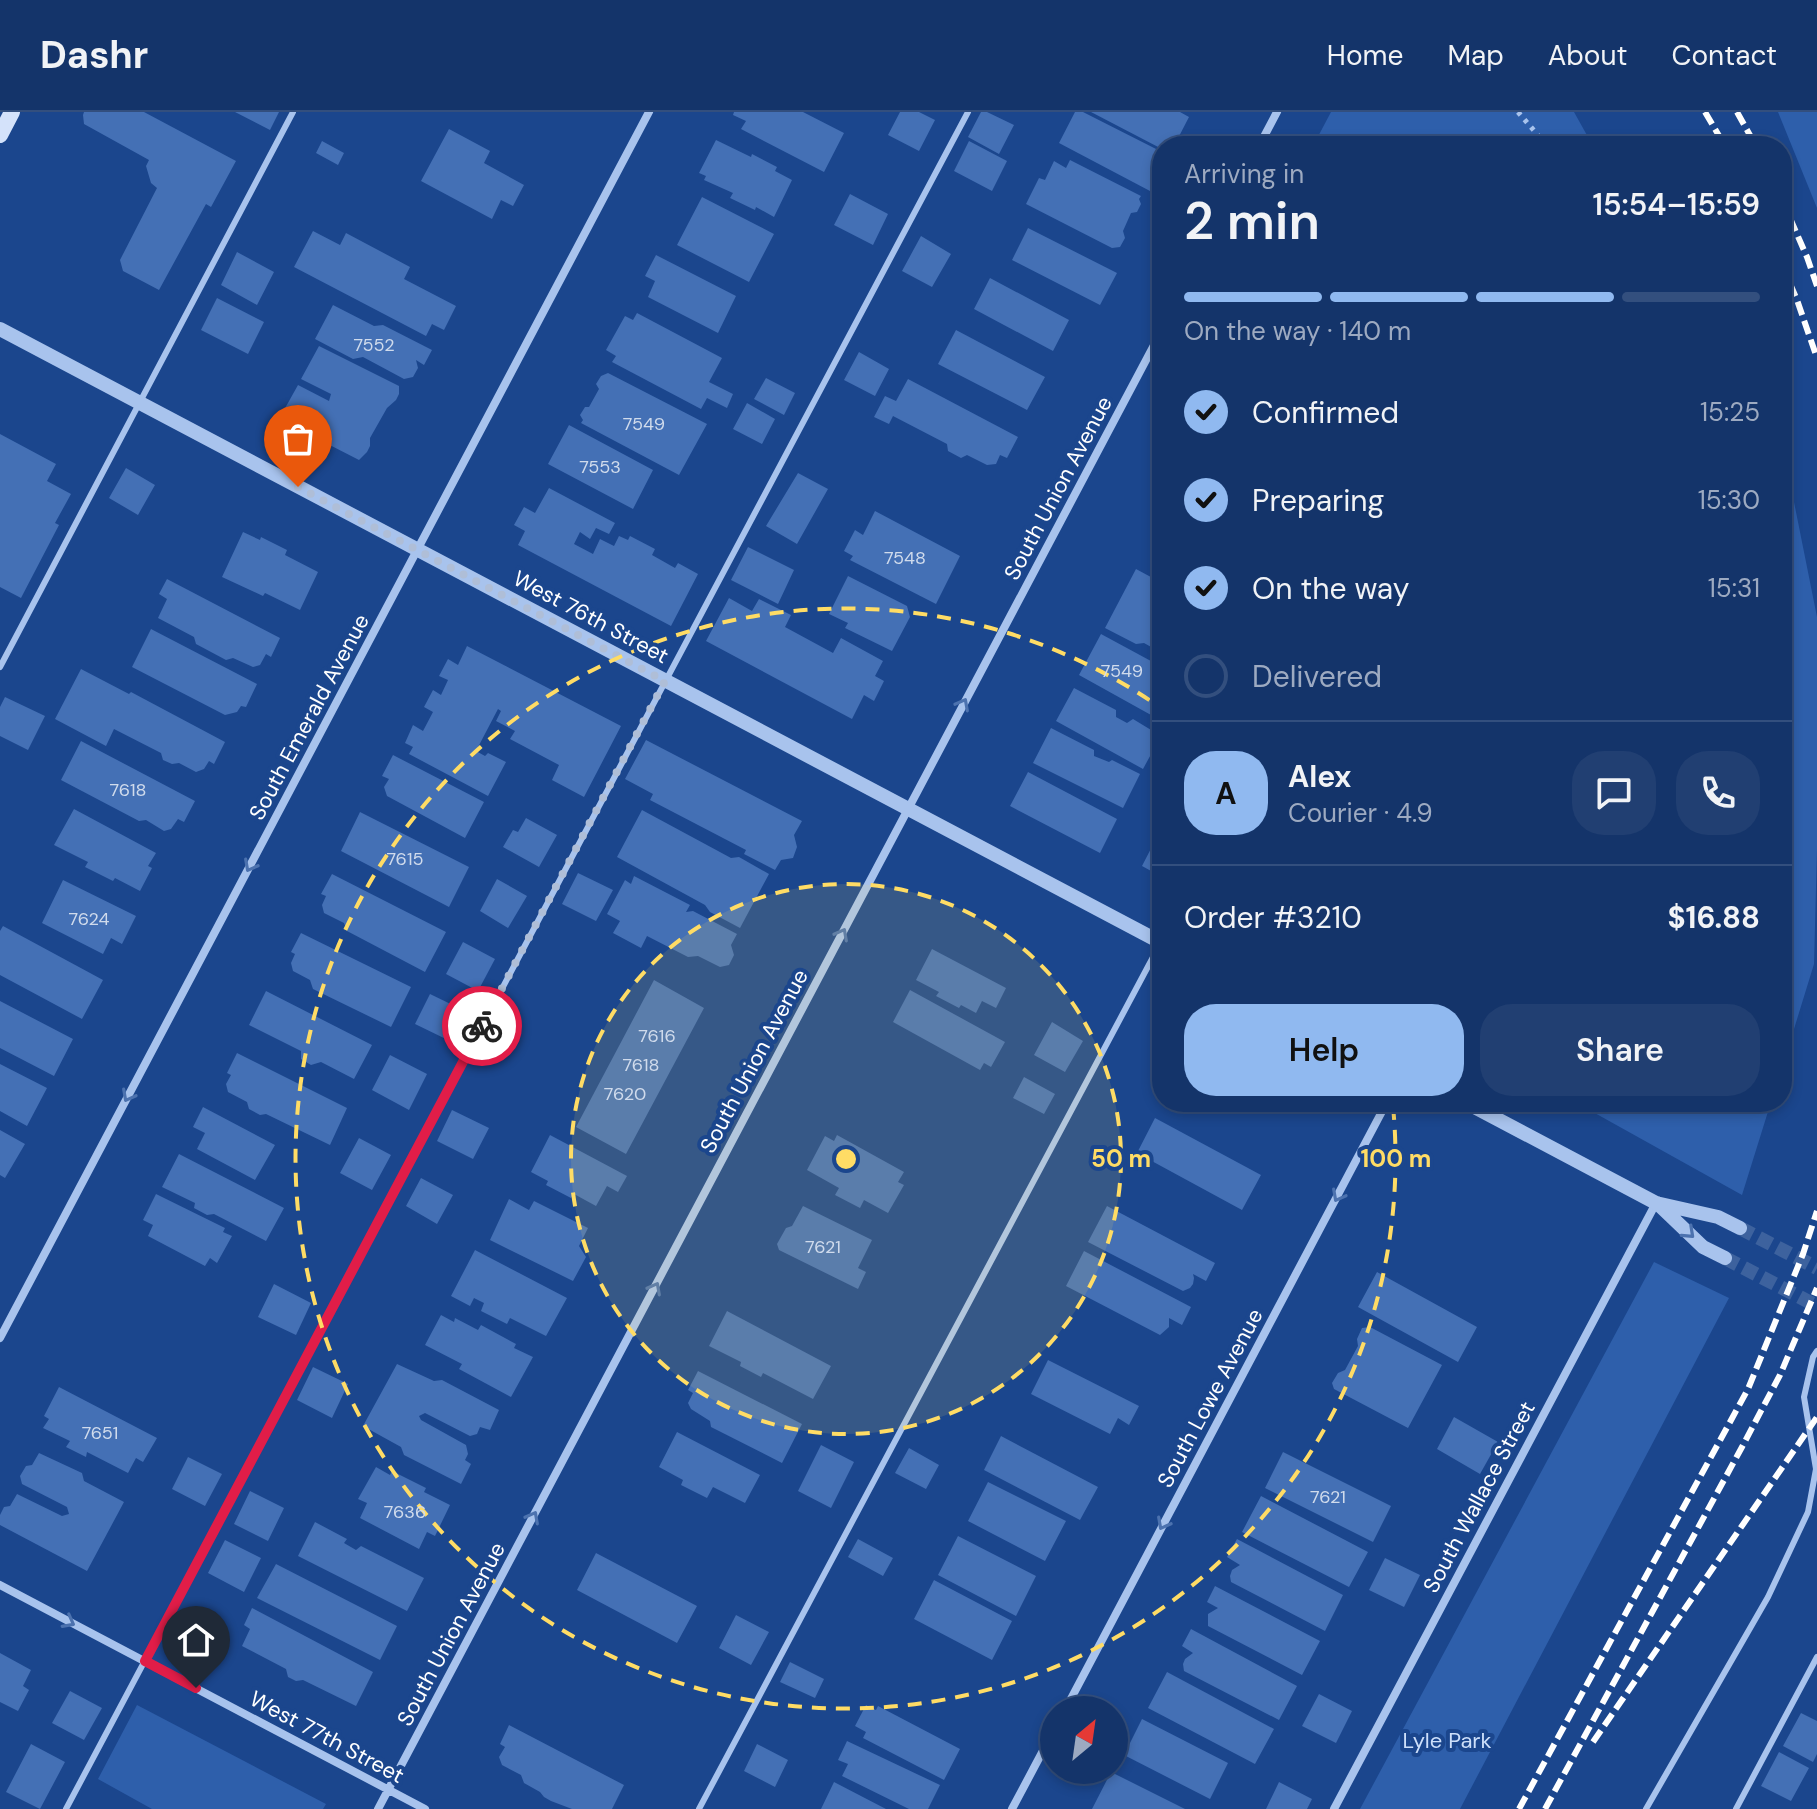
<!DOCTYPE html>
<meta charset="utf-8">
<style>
:root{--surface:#14346a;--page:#213f72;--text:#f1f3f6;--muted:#9daac1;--line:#334f7e;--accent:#90b9f0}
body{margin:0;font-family:"DM Sans",sans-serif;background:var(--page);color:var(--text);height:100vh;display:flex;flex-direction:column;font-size:30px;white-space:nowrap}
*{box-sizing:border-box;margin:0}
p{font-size:26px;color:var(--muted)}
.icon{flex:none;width:44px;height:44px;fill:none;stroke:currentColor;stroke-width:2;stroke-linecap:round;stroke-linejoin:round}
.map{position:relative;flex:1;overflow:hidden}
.side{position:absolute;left:1152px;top:24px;width:640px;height:976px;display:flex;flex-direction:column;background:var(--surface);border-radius:32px;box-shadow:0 4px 12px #0003,0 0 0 2px var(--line)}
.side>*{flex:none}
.needle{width:52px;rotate:29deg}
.controls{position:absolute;left:1040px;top:1584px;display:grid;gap:16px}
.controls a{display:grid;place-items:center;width:88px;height:88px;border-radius:50%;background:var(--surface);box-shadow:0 4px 12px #0003,0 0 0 2px var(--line);font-size:40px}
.pin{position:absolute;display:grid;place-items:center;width:68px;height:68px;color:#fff;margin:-82px -34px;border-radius:50% 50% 50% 0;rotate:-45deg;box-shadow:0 0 8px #0007}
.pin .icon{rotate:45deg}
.courier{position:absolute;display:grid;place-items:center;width:80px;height:80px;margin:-40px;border:6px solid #e11d48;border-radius:50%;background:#fff;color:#222;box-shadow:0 2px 10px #0007}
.overview em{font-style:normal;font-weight:600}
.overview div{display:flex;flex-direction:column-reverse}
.overview{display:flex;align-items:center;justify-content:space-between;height:136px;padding:0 32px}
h1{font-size:52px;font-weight:600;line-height:60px}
.bar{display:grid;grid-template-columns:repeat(4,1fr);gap:12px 8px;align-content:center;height:96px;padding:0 32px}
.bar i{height:10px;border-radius:6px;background:var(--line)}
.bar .current{background:var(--accent)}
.bar p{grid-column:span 4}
.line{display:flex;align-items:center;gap:20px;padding:0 32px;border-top:2px solid var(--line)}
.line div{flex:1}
.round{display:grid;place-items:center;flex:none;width:84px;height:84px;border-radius:32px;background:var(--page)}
ol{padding:0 32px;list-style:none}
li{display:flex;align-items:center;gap:24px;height:88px}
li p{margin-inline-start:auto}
li .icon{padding:8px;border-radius:50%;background:var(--accent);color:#111;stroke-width:4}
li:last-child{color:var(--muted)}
li i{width:44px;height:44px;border:4px solid var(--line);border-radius:50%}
.button{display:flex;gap:16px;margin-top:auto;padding:16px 32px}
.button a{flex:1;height:92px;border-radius:32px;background:var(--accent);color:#111;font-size:32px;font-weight:600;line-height:92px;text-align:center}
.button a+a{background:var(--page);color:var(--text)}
header{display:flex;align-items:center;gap:48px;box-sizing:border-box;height:112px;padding:0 40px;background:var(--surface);border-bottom:2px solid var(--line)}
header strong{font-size:38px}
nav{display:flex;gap:44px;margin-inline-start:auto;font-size:28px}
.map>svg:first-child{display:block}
.green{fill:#2e5fab}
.building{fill:#4470b5}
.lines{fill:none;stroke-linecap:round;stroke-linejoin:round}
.tertiary-tunnel{stroke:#3d629e;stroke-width:14;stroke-dasharray:14 7;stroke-linecap:butt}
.path{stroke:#a8c3ed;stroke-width:5;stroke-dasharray:4 6;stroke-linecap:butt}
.service{stroke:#a8c3ed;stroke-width:6}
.minor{stroke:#a8c3ed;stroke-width:8}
.tertiary{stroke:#a8c3ed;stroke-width:14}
.secondary{stroke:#d4e2fa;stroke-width:16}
.rail{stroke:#fff;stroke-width:6;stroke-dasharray:14 6;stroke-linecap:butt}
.oneway{stroke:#4c72af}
.done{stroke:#afbed7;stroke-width:8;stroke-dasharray:0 14.4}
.route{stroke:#e11d48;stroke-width:10}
.ring{fill:none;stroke:#ffdc65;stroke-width:4;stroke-dasharray:14 10}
.labels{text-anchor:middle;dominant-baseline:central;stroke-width:8;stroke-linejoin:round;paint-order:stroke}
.number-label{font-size:18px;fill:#d0dbec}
.street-label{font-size:22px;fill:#fff;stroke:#1b468d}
.park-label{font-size:22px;fill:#cddffa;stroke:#1b468d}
.centre{fill:#ffdc65;stroke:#1b468d;stroke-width:4}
.ring-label{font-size:24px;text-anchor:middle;font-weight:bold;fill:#ffdc65;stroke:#1b468d;stroke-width:8;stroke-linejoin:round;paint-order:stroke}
</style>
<header>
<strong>Dashr</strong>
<nav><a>Home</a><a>Map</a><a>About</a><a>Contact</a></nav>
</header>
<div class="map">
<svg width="1817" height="1697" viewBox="0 0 1817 1697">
<rect width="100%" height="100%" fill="#1b468d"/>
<path class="green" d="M1331 0H1574L1593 34H1313Z
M1778 0H1817V96Z
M1782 330 1817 505V737L1814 852 1782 956Z
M1575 990H1771L1742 1083Z
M1654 1150 1729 1186 1460 1697H1360Z
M137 1593 326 1692 323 1697H152L98 1667Z"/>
<path class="building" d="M84 0H144L236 49 211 95 206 92 159 178 123 159 120 148 157 76 151 71 146 54 149 48 84 12 83 3Z
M235 0H279L270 18Z
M734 0H803L844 21 824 60 741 17 746 9 733 3Z
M900 0H919L935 8 919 39 888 23Z
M981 0H987L1014 13 999 42 968 25Z
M1075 0H1083L1162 40V56L1150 79 1059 31Z
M1091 0H1180L1189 5 1174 34H1162V37Z
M449 17 490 39 484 51 524 73 513 94 501 88 492 107 421 69Z
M716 28 751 45 752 42 777 55 775 59 792 68 774 105 756 95 755 98 730 86 733 81 704 68 706 64 699 61Z
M322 29 344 41 338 53 316 41Z
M969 29 1007 49 992 79 954 59Z
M1070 48 1141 84 1139 87 1141 92 1137 100 1131 101 1123 119 1125 126 1120 135 1112 136 1026 92 1039 66 1045 68 1054 49 1066 56Z
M850 82 888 102 873 133 834 113Z
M702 85 774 122 749 170 677 133Z
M1028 116 1117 161 1100 193 1012 148Z
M313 119 340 133 346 121 410 155 404 167 456 194 444 218 432 212 426 224 294 155Z
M921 124 951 142 932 175 902 159Z
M237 140 274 160 257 193 221 173Z
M656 143 736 184 718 221 648 185 655 169 645 164Z
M990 166 1069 208 1053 239 974 197Z
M217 186 264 210 248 242 201 218Z
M333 193 374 214 383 213 432 238 424 253 416 248 418 256 413 265 404 267 363 245 353 247 315 227Z
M637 201 722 246 709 270 733 282 727 296 707 286 701 297 612 250 616 244 606 238 625 204 633 208Z
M956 218 1045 265 1027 298 938 252Z
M319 234 399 274V282L396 288 387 296 370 326V334L367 340 359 348 279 307 298 273 329 289 331 282 301 267Z
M859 240 889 257 875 284 844 268Z
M608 261 707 312 679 363 581 311 583 308 580 303 585 295H589L599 277 596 272 601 264Z
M766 266 795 281 784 303 754 287Z
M908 267 1018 325 1007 346 1000 343 996 352 987 353 967 343 961 346 948 339 947 332 893 304 889 312 874 305 885 284 896 289Z
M747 291 775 307 762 332 733 317Z
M569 313 653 358 633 397 548 352Z
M0 322 56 352 47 369 71 382 55 411 59 413 21 486 0 475Z
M126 356 155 373 138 403 109 386Z
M798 361 828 377 797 432 766 414Z
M549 376 615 411 609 422 596 416 590 427 580 420 574 432 593 442 600 427 614 434 619 424 628 428 630 424 655 437 652 443 675 456 678 451 698 462 671 514 518 433 525 419 514 413 524 395 535 401Z
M875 399 960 444 936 492 850 448 853 444 844 439 855 418 863 423Z
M243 420 260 428 261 425 287 438 285 443 318 460 300 498 265 481 263 484 222 465Z
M748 435 794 458 778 492 731 468Z
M1136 457 1162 471V541L1144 531 1136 532 1105 516Z
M848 464 907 494 910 505 892 539 845 516 848 511 829 502Z
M167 467 280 526 271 545 266 542 260 553 253 555 233 546 226 548 196 532 194 525 158 506 167 487 159 482Z
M729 486 752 499 759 487 791 503 785 515 833 541 841 526 883 549 875 564 884 569 874 589 864 583 852 607 706 529Z
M151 517 257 572 246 595 241 594 237 600 225 603 132 555Z
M1101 522 1162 555V591L1158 589 1151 603 1079 563Z
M467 534 621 614 584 685 552 668 559 653 510 627 515 619 496 609 501 599 498 597 476 639 485 644 488 641 506 650 488 684 409 642 413 635 405 631 413 613 423 619 433 600 424 595 433 578 441 583 448 568 439 564 448 547 458 553Z
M81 557 129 582 131 580 225 630 214 652 209 649 204 657 196 660 179 651 172 652 163 648 161 641 114 617 106 634 55 607Z
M1074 576 1116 598V605L1127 611 1133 607 1161 624 1143 657 1056 609Z
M5 585 45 604 28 638 0 624V595Z
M1051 616 1094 638V644L1109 650 1112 648 1140 662 1123 696 1033 651Z
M646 628 802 709 794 723 797 735 793 746 781 748 775 758 744 742 746 738 650 688 653 682 625 667Z
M81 629 195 689 184 710 178 707 171 717 164 719 146 708 139 709 61 668Z
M393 643 484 690 465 726 387 684 384 675 389 667 382 664Z
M1028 660 1117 707 1100 741 1010 694Z
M74 697 156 741 148 754 152 756 140 779 115 766 113 769 85 755 88 750 54 733Z
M642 698 731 746 739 745 769 762 740 816 710 800 705 793 617 745Z
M360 700 469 755 449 795 341 739Z
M526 706 557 723 539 755 503 735 513 718 518 720Z
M1159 721 1162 723V765L1142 754Z
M578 761 613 778 596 809 562 792Z
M332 762 446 820 425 860 347 819 344 811 324 801 322 793 326 784 321 782Z
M634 764 690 793 686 800 693 799 737 822 731 833 734 843 729 853 720 855 698 844 688 845 647 824 641 836 613 821 620 809 607 802 625 768 631 772Z
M497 767 527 784 508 816 480 799Z
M63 768 136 804 122 832 111 826 103 842 42 811Z
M3 814 103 868 82 907 0 863V819Z
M301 821 411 875 391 915 313 877 310 868 293 859 291 851 295 842 291 840Z
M463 830 495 847 478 879 446 862Z
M932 837 1006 876 996 896 982 889 976 901 961 893 959 896 936 884 939 880 916 868Z
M654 868 704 896 626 1042 576 1015Z
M910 878 1005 930 991 955 984 951 980 958 893 910Z
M266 879 372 933 354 967 321 950 311 953 301 947V939L249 913Z
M430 882 465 899 450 929 415 912Z
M0 889 73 927 54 964 0 936Z
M1052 910 1083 929 1065 960 1034 943Z
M237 941 347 996 330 1033 266 1002 260 1003 249 997 247 990 228 980 226 972 231 963 227 961Z
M390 943 427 962 409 998 372 978Z
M0 952 47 976 27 1014 0 999Z
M1024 965 1055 982 1044 1002 1013 986Z
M203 995 275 1033 255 1068 197 1037 205 1021 193 1015Z
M452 998 489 1016 473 1047 437 1029Z
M1155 1006 1261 1063 1242 1098 1137 1041Z
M0 1018 25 1032 5 1066 0 1063Z
M550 1023 627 1064 618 1080 607 1074 596 1094 574 1082 571 1086 546 1073 548 1069 531 1060Z
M837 1023 904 1060 898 1070 904 1073 888 1101 864 1088 860 1096 835 1083 839 1076 807 1058 825 1024 834 1029Z
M359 1026 391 1043 372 1078 340 1061Z
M179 1042 284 1096 266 1129 214 1102 207 1103 194 1096 195 1091 162 1075Z
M421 1066 453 1083 437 1112 406 1094Z
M156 1082 225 1116 223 1120 232 1124 217 1151 210 1146 205 1154 148 1124 153 1113 143 1108Z
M509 1087 529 1098 534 1089 588 1116 579 1134 586 1145 573 1169 490 1128Z
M803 1094 872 1128 858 1156 866 1160 858 1177 779 1138 777 1132 786 1116 792 1114Z
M1107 1094 1215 1151 1206 1169 1193 1162 1194 1166 1193 1172 1190 1176 1183 1179 1088 1130Z
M475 1138 567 1186 546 1224 510 1206 507 1212 481 1199 484 1191 474 1186 470 1194 451 1184Z
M1084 1139 1191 1195 1182 1213 1169 1206V1215L1160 1223 1066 1174Z
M1377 1160 1477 1215 1458 1250 1358 1195Z
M274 1172 311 1191 296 1223 258 1205Z
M727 1199 831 1254 813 1287 763 1261 761 1265 740 1254 741 1250 709 1234Z
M441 1203 454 1210 455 1206 478 1218 481 1213 516 1232 514 1236 533 1245 511 1285 459 1257 462 1252 425 1233Z
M1370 1215 1442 1253 1408 1316 1334 1277 1332 1271 1338 1261 1345 1258 1358 1234 1357 1227 1362 1216Z
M1048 1248 1139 1294 1129 1313 1118 1306 1110 1322 1031 1282Z
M397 1252 434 1269 442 1268 499 1298 490 1318 480 1315 477 1322 470 1324 425 1301 419 1304 421 1308 466 1333 468 1342 465 1348 471 1352 461 1372 404 1343 401 1335 363 1314Z
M313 1255 348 1272 332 1306 297 1288Z
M698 1259 802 1312 782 1351 711 1315 710 1309 691 1297 688 1291 693 1281 688 1278Z
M59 1275 157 1326 143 1350 136 1346 128 1361 87 1340 86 1345 66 1335 70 1329 43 1316 49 1307 44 1304Z
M1454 1305 1498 1330 1480 1362 1437 1337Z
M677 1320 760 1363 745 1391 713 1375 707 1386 681 1373 683 1368 659 1355Z
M1001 1324 1098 1375 1080 1408 984 1358Z
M821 1333 854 1350 831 1396 798 1379Z
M909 1336 939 1353 926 1377 895 1361Z
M1283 1340 1391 1394 1373 1430 1265 1376Z
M39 1341 82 1361 84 1369 124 1390 87 1459 0 1413V1403L4 1395 10 1394 17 1382 62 1404 69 1402 67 1395 22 1372 20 1364 26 1354 32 1353Z
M188 1345 222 1362 205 1394 172 1377Z
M376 1355 390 1363 392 1359 426 1376 424 1380 450 1393 435 1424 427 1420 419 1437 360 1406 367 1391 358 1387Z
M988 1370 1066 1409 1045 1449 968 1409Z
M250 1379 284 1396 268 1429 234 1412Z
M1261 1384 1368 1440 1349 1475 1242 1420Z
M315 1410 347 1427 344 1431 356 1438 361 1434 424 1466 407 1499 298 1444Z
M958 1424 1036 1464 1016 1504 938 1463Z
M858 1427 893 1446 883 1464 848 1445Z
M1237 1427 1343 1483 1325 1519 1231 1470 1230 1464 1232 1458 1240 1453 1227 1445Z
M225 1428 261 1446 244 1480 208 1461Z
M596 1441 697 1494 677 1531 577 1478Z
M1385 1446 1420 1463 1404 1495 1369 1478Z
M276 1452 397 1514 380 1548 257 1486Z
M934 1468 1012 1509 992 1548 914 1507Z
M1215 1474 1320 1529 1302 1563 1208 1514V1502L1218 1496 1207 1490Z
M252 1496 373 1560 356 1594 303 1568 296 1569 288 1565 286 1557 242 1534 250 1517 244 1513Z
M736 1503 769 1520 751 1553 719 1536Z
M1191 1517 1297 1574 1279 1608 1184 1559 1183 1552 1185 1547 1193 1541 1182 1534Z
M0 1541 31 1558 23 1574 29 1578 18 1599 0 1590Z
M790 1550 824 1567 815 1586 780 1570Z
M1167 1560 1274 1617 1255 1652 1148 1596Z
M70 1579 102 1596 84 1628 52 1611Z
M1319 1582 1352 1599 1336 1631 1302 1614Z
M866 1593 876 1598 878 1594 960 1637 944 1668 863 1626 866 1620 855 1614Z
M1801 1601 1817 1609V1642L1813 1650 1783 1634Z
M1142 1607 1228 1651 1210 1687 1124 1643Z
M509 1613 624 1673 612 1697H572L551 1689 544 1685 540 1680 524 1671 521 1663 502 1653 499 1645 505 1635 500 1632Z
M847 1629 940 1673 928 1697H909L842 1664 848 1652 838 1648Z
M31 1632 65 1650 40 1697 6 1680Z
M757 1632 788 1648 775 1675 744 1659Z
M1779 1640 1809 1656 1791 1689 1761 1674Z
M1111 1660 1185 1697H1092Z
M834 1670 886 1697H821Z
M1279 1670 1312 1687 1307 1697H1266Z"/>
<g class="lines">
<path class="tertiary-tunnel" d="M1740 1116 1817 1156
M1725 1146 1817 1194"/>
<path class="path" d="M1518 0 1542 28 1544 34"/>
<path class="service" d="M0 555 293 0
M66 1697 968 0
M699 1697 1160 832
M1646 1697 1768 1485 1808 1400 1816 1357 1804 1285 1813 1245 1817 1239
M1736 1697 1817 1545"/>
<path class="minor" d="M1259 34 1277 0
M0 1226 649 0
M0 1473 425 1697
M1065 1598 1387 990
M378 1697 1162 218
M1012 1697 1054 1618
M1334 1697 1656 1091"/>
<path class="tertiary" d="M0 217 1162 831
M1465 990 1656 1091 1718 1105 1740 1116
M1657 1091 1703 1135 1725 1146"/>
<path class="secondary" d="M0 23 12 0"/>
<path class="rail" d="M1705 0 1725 34
M1737 0 1756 34
M1782 88 1807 145 1817 174
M1782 153 1797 188 1817 246
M1593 1630 1817 1305
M1519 1697 1748 1277 1803 1142 1817 1099
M1545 1697 1742 1335 1780 1263 1817 1176"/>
</g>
<defs><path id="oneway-chevron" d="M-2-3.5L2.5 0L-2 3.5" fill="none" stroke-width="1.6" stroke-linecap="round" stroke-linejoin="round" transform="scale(2)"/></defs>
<g class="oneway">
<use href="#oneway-chevron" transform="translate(963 592) rotate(-62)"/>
<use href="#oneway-chevron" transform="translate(250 754) rotate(118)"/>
<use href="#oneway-chevron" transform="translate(842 822) rotate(-62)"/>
<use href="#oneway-chevron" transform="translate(128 984) rotate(118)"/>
<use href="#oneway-chevron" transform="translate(1338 1084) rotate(118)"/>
<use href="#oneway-chevron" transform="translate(1689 1121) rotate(43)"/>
<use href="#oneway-chevron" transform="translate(655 1176) rotate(-62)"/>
<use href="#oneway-chevron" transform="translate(533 1405) rotate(-62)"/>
<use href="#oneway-chevron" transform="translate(1163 1412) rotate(118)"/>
<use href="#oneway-chevron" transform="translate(69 1510) rotate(28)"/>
</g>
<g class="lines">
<path class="done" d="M298 375 665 569 482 914"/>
<path class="route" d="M196 1576 145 1549 482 914"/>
</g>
<circle cx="846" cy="1047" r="275" fill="#ffdc65" fill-opacity=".12"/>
<g class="ring">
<circle cx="846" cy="1047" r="275"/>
<path d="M1393 994A550 550 0 1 1 1161 596"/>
</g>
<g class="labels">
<g class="number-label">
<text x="374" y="233">7552</text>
<text x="644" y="312">7549</text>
<text x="600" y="355">7553</text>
<text x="905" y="446">7548</text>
<text x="1122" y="559">7549</text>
<text x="128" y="678">7618</text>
<text x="405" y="747">7615</text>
<text x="89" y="807">7624</text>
<text x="657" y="924">7616</text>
<text x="641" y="953">7618</text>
<text x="625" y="982">7620</text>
<text x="823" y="1135">7621</text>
<text x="100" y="1321">7651</text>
<text x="1328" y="1385">7621</text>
<text x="405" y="1400">7636</text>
</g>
<g class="street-label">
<text transform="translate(1058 376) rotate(-62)">South Union Avenue</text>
<text transform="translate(591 505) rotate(28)">West 76th Street</text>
<text transform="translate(309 605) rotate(-62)">South Emerald Avenue</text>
<text transform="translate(754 949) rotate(-62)">South Union Avenue</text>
<text transform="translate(1210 1286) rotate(-62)">South Lowe Avenue</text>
<text transform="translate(1479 1385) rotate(-62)">South Wallace Street</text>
<text transform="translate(451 1522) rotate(-62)">South Union Avenue</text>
<text transform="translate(327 1625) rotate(28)">West 77th Street</text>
</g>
<g class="park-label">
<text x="1447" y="1628">Lyle Park</text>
</g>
</g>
<circle cx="846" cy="1047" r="12" class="centre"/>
<g class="ring-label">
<text x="1121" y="1055">50 m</text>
<text x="1396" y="1055">100 m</text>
</g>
</svg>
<div class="controls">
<a><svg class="needle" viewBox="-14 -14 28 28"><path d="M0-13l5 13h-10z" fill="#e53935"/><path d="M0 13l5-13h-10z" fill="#9daac1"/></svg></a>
</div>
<div class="pin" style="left:298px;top:375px;background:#ea580c"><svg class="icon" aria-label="bag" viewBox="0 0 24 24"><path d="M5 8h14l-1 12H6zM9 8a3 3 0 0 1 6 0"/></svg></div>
<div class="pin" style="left:196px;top:1576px;background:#1f2937"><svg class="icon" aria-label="home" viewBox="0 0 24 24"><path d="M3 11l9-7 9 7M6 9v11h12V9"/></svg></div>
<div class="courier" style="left:482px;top:914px"><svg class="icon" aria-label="bike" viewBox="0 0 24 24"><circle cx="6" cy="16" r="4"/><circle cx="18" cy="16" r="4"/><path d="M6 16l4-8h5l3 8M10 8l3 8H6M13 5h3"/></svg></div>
<section class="side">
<div class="overview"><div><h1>2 min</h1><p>Arriving in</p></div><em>15:54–15:59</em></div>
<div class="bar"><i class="current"></i><i class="current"></i><i class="current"></i><i></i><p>On the way · 140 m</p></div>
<ol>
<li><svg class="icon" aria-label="check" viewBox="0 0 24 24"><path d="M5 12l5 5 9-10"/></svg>Confirmed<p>15:25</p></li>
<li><svg class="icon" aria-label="check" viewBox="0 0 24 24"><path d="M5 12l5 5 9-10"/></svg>Preparing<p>15:30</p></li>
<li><svg class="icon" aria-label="check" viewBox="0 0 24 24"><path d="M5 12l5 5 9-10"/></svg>On the way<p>15:31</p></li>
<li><i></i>Delivered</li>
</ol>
<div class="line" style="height:144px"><b class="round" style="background:var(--accent);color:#111">A</b><div><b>Alex</b><p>Courier · 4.9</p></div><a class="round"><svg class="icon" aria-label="chat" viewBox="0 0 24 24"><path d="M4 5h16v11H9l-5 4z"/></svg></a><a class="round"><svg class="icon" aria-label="phone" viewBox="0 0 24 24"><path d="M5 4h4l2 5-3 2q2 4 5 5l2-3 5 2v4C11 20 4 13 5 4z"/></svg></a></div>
<div class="line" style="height:104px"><div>Order #3210</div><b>$16.88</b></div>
<div class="button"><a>Help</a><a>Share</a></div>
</section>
</div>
